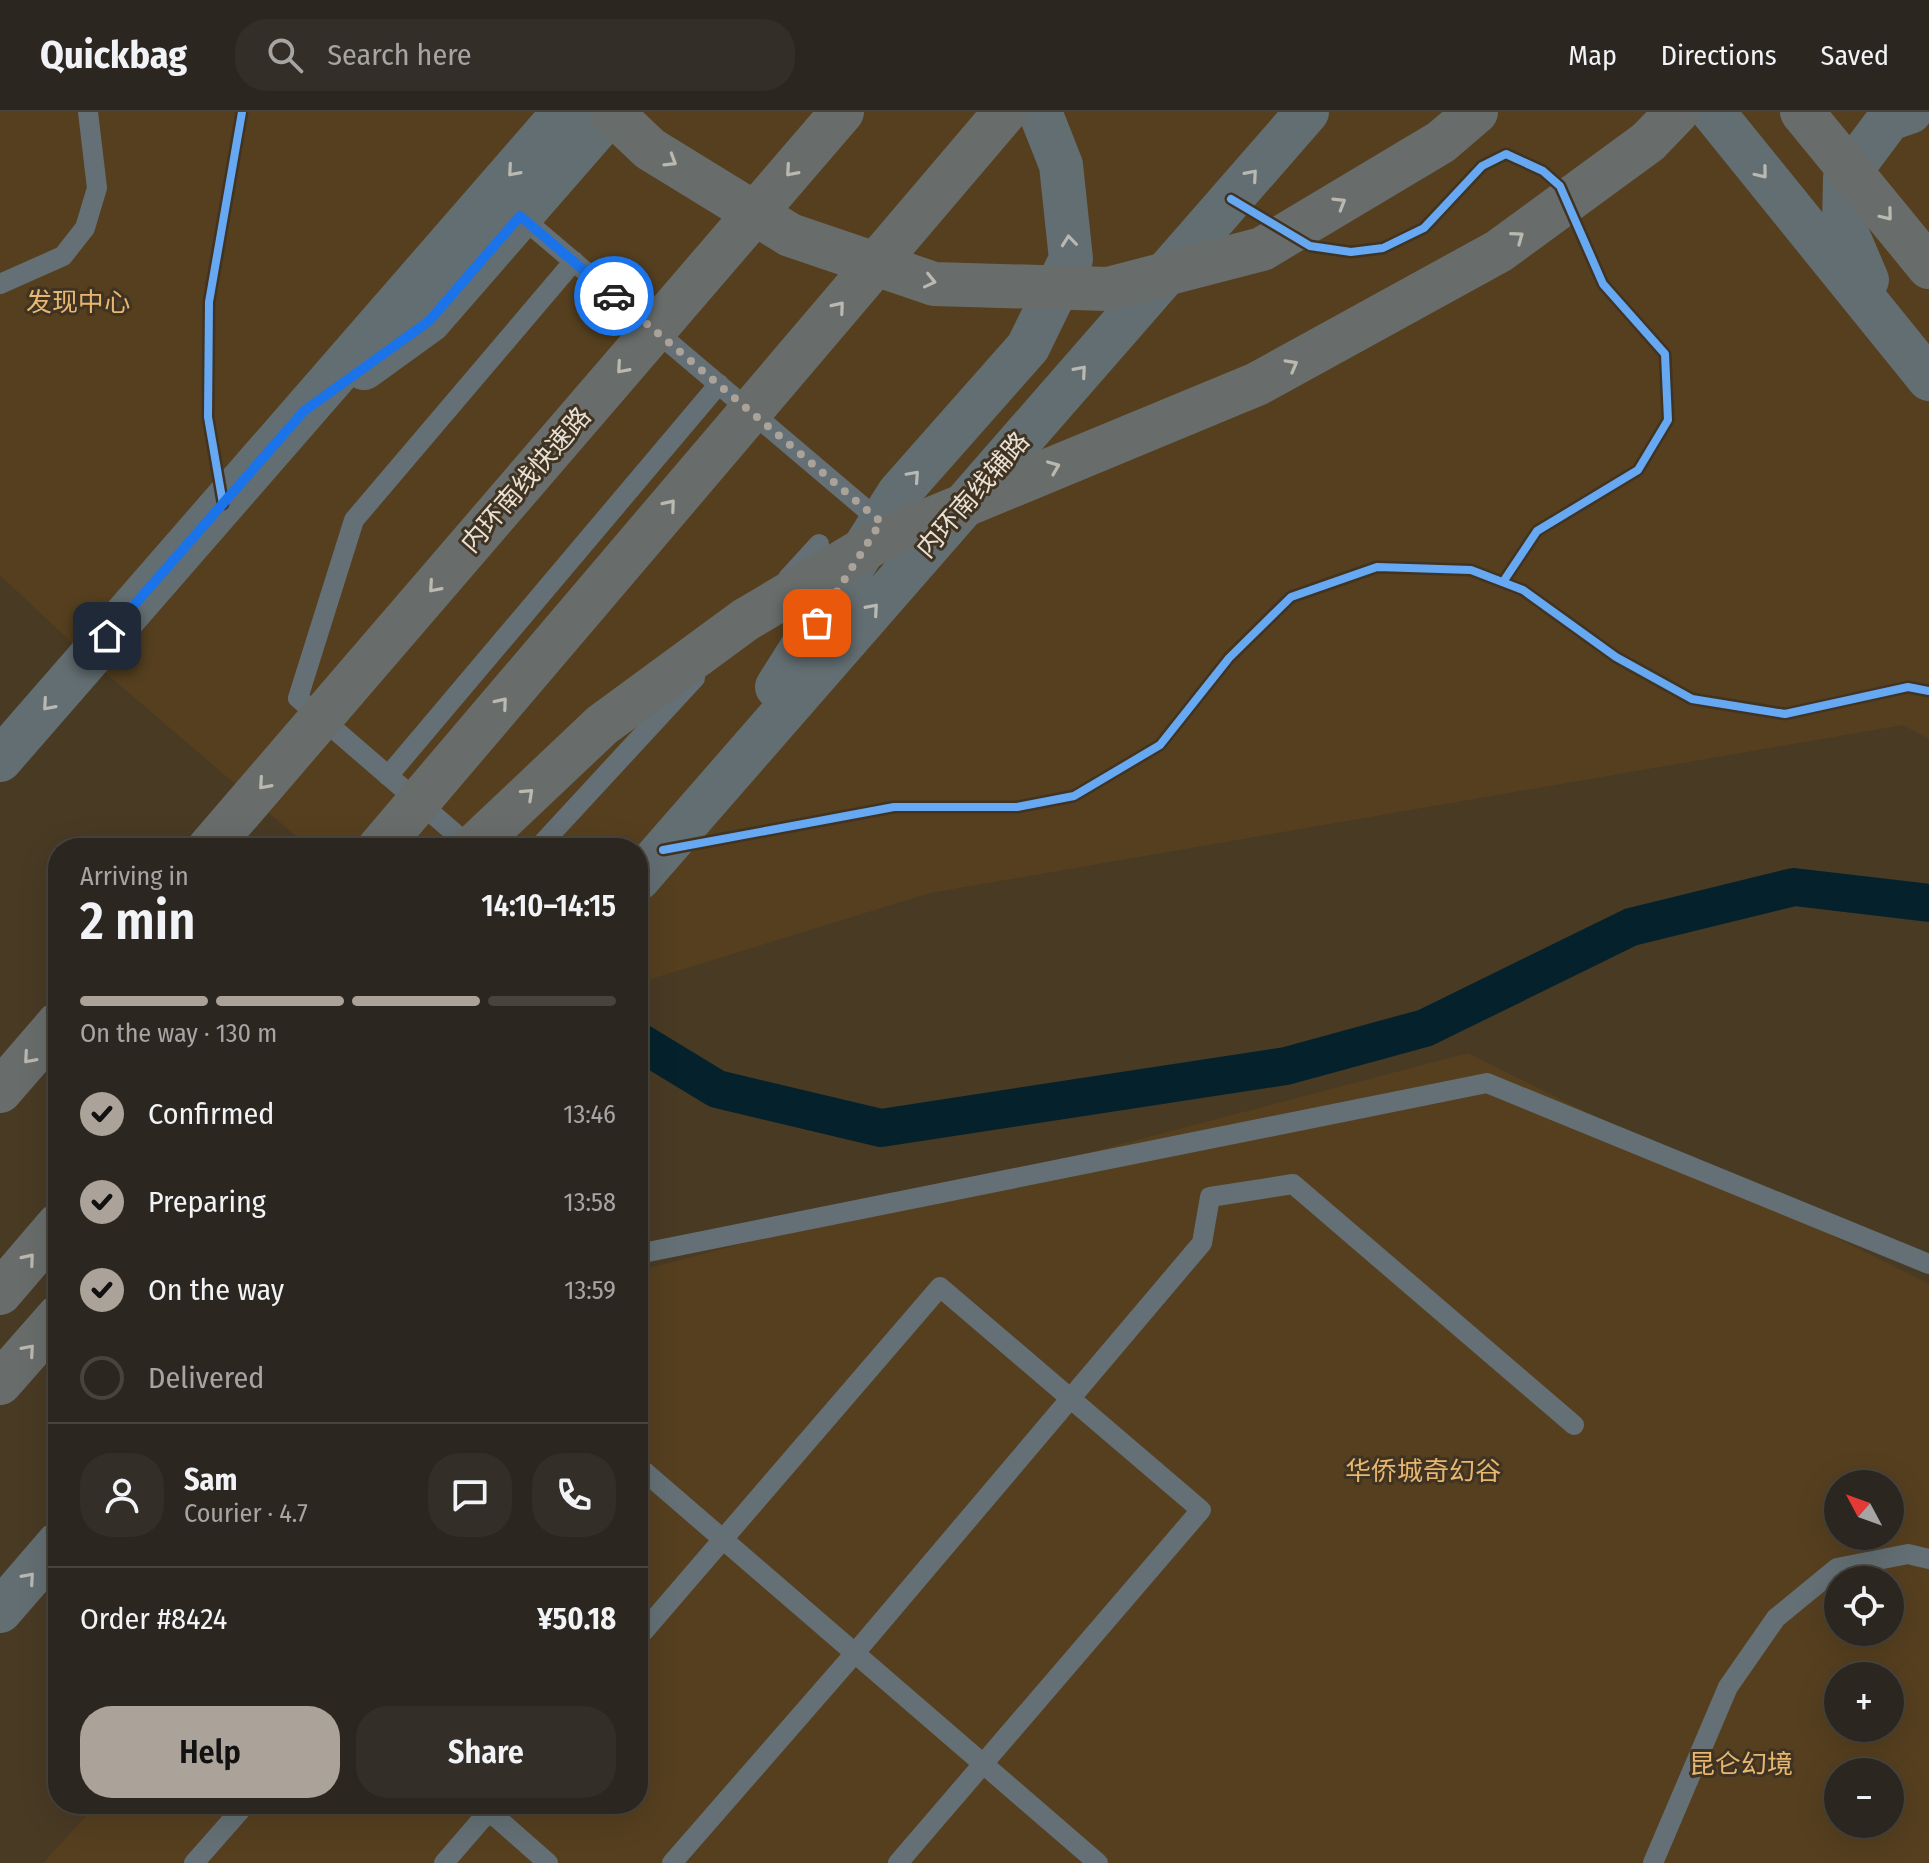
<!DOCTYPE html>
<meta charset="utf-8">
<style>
:root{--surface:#2b261f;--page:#332e28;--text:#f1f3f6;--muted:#a6a5a4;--line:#47433d;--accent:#aba399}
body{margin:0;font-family:"Fira Sans Condensed","Noto Sans SC",sans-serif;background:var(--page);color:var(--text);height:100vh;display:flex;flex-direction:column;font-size:30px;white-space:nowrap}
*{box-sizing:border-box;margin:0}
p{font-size:26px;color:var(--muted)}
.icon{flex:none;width:44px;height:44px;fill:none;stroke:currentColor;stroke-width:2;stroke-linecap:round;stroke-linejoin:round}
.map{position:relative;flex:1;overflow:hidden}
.drawer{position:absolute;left:48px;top:726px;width:600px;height:976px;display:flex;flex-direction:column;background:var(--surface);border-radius:32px;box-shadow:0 8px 32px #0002,0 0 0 2px var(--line)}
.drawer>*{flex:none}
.needle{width:52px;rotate:311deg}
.buttons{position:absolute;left:1824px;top:1358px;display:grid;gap:16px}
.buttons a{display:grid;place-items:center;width:80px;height:80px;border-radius:50%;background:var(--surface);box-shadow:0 8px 32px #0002,0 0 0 2px var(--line);font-size:40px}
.pin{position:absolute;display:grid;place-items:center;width:68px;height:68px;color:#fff;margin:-34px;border-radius:16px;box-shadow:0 4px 12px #0006}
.courier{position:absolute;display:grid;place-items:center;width:80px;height:80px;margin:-40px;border:6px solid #1a73e8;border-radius:50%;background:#fff;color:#222;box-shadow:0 2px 10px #0007}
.headline em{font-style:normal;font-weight:600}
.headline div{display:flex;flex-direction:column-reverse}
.headline{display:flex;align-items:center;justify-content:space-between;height:136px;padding:0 32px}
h1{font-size:52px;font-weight:600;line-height:60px}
.bar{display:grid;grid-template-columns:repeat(4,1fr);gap:12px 8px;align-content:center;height:96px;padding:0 32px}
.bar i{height:10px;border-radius:6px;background:var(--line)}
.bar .active{background:var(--accent)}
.bar p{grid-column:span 4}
.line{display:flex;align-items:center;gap:20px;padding:0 32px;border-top:2px solid var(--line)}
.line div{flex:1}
.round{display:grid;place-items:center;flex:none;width:84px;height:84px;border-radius:32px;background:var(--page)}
ol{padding:0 32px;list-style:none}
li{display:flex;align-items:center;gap:24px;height:88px}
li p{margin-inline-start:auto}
li .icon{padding:8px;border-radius:50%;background:var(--accent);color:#111;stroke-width:4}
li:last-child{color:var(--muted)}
li i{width:44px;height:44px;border:4px solid var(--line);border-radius:50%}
.button{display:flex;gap:16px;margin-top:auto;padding:16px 32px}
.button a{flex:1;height:92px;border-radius:32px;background:var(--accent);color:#111;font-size:32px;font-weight:600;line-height:92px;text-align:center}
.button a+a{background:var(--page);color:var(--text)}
header{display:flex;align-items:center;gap:48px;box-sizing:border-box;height:112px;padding:0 40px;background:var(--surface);border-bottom:2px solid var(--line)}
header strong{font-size:38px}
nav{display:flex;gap:44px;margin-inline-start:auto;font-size:28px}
.search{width:560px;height:72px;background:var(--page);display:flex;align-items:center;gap:20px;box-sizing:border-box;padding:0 28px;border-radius:32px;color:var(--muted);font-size:30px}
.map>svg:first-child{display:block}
.built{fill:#493a24;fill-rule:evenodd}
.green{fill:#553f1f;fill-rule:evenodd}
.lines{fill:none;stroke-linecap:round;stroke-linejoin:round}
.canal{stroke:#05222c;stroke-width:38}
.lane{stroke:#647075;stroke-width:20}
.primary{stroke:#636e72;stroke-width:44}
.highway{stroke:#686d6c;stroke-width:44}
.highway-bridge{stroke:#686d6c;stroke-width:44}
.cycleway-casing{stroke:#403322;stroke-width:13}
.cycleway{stroke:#66a8f1;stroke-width:8}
.oneway{stroke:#bbb8b0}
.oneway2{stroke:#b9b8b2}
.done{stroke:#aba399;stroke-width:8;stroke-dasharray:0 14.4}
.route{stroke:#1a73e8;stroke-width:10}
.labels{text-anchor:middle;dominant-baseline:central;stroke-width:6;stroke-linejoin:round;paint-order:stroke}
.park-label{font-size:26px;fill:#e7b771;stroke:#403322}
.street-label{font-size:26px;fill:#e8e0d5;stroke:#403322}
</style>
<header>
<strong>Quickbag</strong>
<div class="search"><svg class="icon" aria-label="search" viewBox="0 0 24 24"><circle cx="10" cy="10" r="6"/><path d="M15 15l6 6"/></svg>Search here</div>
<nav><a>Map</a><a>Directions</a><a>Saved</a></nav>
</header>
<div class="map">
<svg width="1929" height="1751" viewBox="0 0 1929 1751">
<rect width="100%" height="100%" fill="#393229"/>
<path class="built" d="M0 0 1929 338V1751H0ZM58 736H638V1692H58ZM1838 1372H1890V1424H1838ZM1838 1468H1890V1520H1838ZM1838 1564H1890V1616H1838ZM1838 1660H1890V1712H1838Z"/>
<path class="green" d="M0 0H1929V627L1903 613 930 781 638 871V736H310L88 546 0 463Z
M1468 941 1929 1172V1751H43L97 1692H638V1159ZM1838 1372H1890V1424H1838ZM1838 1468H1890V1520H1838ZM1838 1564H1890V1616H1838ZM1838 1660H1890V1712H1838Z"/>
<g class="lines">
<path class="canal" d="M638 929 717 977 881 1016 1286 954 1425 916 1631 815 1794 775 1929 791"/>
<path class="lane" d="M520 104 881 410
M0 172 63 144 85 116 97 76 88 0
M788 466 819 432
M388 664 719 272
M472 736 298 586 354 408 574 149
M538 736 695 566
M638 1142 1487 971 1929 1152
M638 1354 1098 1751
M638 1526 940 1175 1201 1398 898 1751
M481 1692 548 1751
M194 1751 246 1692
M444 1751 495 1692
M672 1751 855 1541 1202 1131 1210 1085 1293 1072 1574 1313
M1653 1751 1728 1575 1776 1506 1837 1456 1908 1442 1929 1447"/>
<path class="primary" d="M1713 0 1929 267
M1867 168 1844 114 1845 66 1889 7 1910 0
M364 256 429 209 611 0
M777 575 899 381 1028 235 1071 147 1061 53 1040 0
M0 648 564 0
M638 767 1307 0
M0 1499 58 1432"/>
<path class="highway" d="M1648 30 1677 0
M0 979 58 912
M0 1181 58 1113
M0 1271 58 1205"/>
<path class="highway-bridge" d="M611 0 650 37 790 123 934 172 1108 177 1262 137 1441 30 1476 0
M1802 0 1929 155
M209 736 842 0
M379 736 1005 0
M472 736 602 613 745 508 878 429 1257 272 1499 139 1648 30"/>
<defs>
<path id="cycleway" d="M1231 87 1310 134 1351 140 1383 136 1424 116 1482 54 1506 42 1543 59 1560 74 1603 172 1665 242 1668 308 1638 358 1537 419 1503 470
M223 392 208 305 209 190 242 0
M663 738 894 695H1017L1074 684 1160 633 1229 546 1291 485 1377 455 1471 458 1523 478 1616 545 1692 587 1785 602 1908 575 1929 579"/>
</defs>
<use href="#cycleway" class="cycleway-casing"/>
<use href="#cycleway" class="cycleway"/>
</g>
<defs><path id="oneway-chevron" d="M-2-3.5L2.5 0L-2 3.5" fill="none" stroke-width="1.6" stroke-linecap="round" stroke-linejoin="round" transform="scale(2)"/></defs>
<g class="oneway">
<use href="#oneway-chevron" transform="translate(671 49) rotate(32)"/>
<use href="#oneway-chevron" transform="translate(791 59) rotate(131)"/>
<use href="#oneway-chevron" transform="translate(1340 91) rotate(-31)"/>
<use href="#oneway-chevron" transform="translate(1887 103) rotate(51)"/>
<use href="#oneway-chevron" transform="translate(1518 125) rotate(-36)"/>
<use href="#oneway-chevron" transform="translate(930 169) rotate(13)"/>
<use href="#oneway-chevron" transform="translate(839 195) rotate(-50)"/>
<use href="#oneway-chevron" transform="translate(1292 253) rotate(-29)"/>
<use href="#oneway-chevron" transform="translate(622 256) rotate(131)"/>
<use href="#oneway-chevron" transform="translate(1054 355) rotate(-22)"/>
<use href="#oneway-chevron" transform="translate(670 393) rotate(-50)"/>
<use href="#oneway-chevron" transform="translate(434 475) rotate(131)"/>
<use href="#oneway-chevron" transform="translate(502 591) rotate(-50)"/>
<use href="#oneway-chevron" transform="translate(264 672) rotate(131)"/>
<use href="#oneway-chevron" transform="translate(528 682) rotate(-43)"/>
<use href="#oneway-chevron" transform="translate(29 946) rotate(131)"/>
<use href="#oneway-chevron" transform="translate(29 1147) rotate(-50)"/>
<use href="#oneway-chevron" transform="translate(29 1238) rotate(-49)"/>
</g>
<g class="oneway2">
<use href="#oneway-chevron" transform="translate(513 59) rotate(131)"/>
<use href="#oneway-chevron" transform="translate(1762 61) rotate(51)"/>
<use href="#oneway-chevron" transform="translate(1252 63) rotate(-49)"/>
<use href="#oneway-chevron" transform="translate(1069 129) rotate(-96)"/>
<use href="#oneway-chevron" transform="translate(1081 259) rotate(-49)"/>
<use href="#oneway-chevron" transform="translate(914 364) rotate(-48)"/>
<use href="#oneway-chevron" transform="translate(873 497) rotate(-49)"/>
<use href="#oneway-chevron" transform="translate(48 593) rotate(131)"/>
<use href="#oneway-chevron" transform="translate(29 1466) rotate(-49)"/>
</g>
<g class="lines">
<path class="done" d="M614 184 881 410 817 511"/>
<path class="route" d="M107 524 304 299 429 209 520 104 614 184"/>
</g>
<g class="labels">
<g class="park-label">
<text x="78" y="190">发现中心</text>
<text x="1423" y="1359">华侨城奇幻谷</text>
<text x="1741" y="1652">昆仑幻境</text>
</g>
<g class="street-label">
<text transform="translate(526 368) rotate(-49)">内环南线快速路</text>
<text transform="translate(973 383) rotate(-49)">内环南线辅路</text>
</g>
</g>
</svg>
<div class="buttons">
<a><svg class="needle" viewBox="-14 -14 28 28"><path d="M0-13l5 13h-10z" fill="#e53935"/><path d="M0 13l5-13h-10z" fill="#a6a5a4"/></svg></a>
<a><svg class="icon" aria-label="locate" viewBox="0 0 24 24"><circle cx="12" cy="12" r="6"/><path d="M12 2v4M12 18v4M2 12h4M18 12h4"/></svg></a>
<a>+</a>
<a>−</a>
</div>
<div class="pin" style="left:817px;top:511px;background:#ea580c"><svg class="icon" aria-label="bag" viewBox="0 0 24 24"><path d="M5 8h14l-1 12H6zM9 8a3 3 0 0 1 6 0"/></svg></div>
<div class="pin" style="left:107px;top:524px;background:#1f2937"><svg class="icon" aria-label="home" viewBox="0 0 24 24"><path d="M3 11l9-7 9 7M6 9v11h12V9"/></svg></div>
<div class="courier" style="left:614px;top:184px"><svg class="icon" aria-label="car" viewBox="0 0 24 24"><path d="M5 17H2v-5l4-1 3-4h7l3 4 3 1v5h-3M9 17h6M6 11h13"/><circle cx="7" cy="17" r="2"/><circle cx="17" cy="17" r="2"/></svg></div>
<section class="drawer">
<div class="headline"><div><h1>2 min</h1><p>Arriving in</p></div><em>14:10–14:15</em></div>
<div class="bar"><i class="active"></i><i class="active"></i><i class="active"></i><i></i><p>On the way · 130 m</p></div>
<ol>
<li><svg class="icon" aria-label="check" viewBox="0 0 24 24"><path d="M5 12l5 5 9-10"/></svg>Confirmed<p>13:46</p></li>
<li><svg class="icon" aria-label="check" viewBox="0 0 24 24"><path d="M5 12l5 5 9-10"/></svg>Preparing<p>13:58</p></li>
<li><svg class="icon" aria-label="check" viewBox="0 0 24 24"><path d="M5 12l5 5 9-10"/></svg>On the way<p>13:59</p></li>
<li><i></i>Delivered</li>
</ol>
<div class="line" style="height:144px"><a class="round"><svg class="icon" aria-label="person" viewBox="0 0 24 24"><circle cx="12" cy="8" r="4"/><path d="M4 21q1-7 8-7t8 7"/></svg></a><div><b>Sam</b><p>Courier · 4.7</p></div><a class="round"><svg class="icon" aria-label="chat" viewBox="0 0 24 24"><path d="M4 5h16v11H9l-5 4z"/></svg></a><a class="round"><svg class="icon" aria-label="phone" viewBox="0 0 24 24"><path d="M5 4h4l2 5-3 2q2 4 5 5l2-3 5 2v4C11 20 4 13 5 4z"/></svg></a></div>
<div class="line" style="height:104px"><div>Order #8424</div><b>¥50.18</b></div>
<div class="button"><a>Help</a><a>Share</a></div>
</section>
</div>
